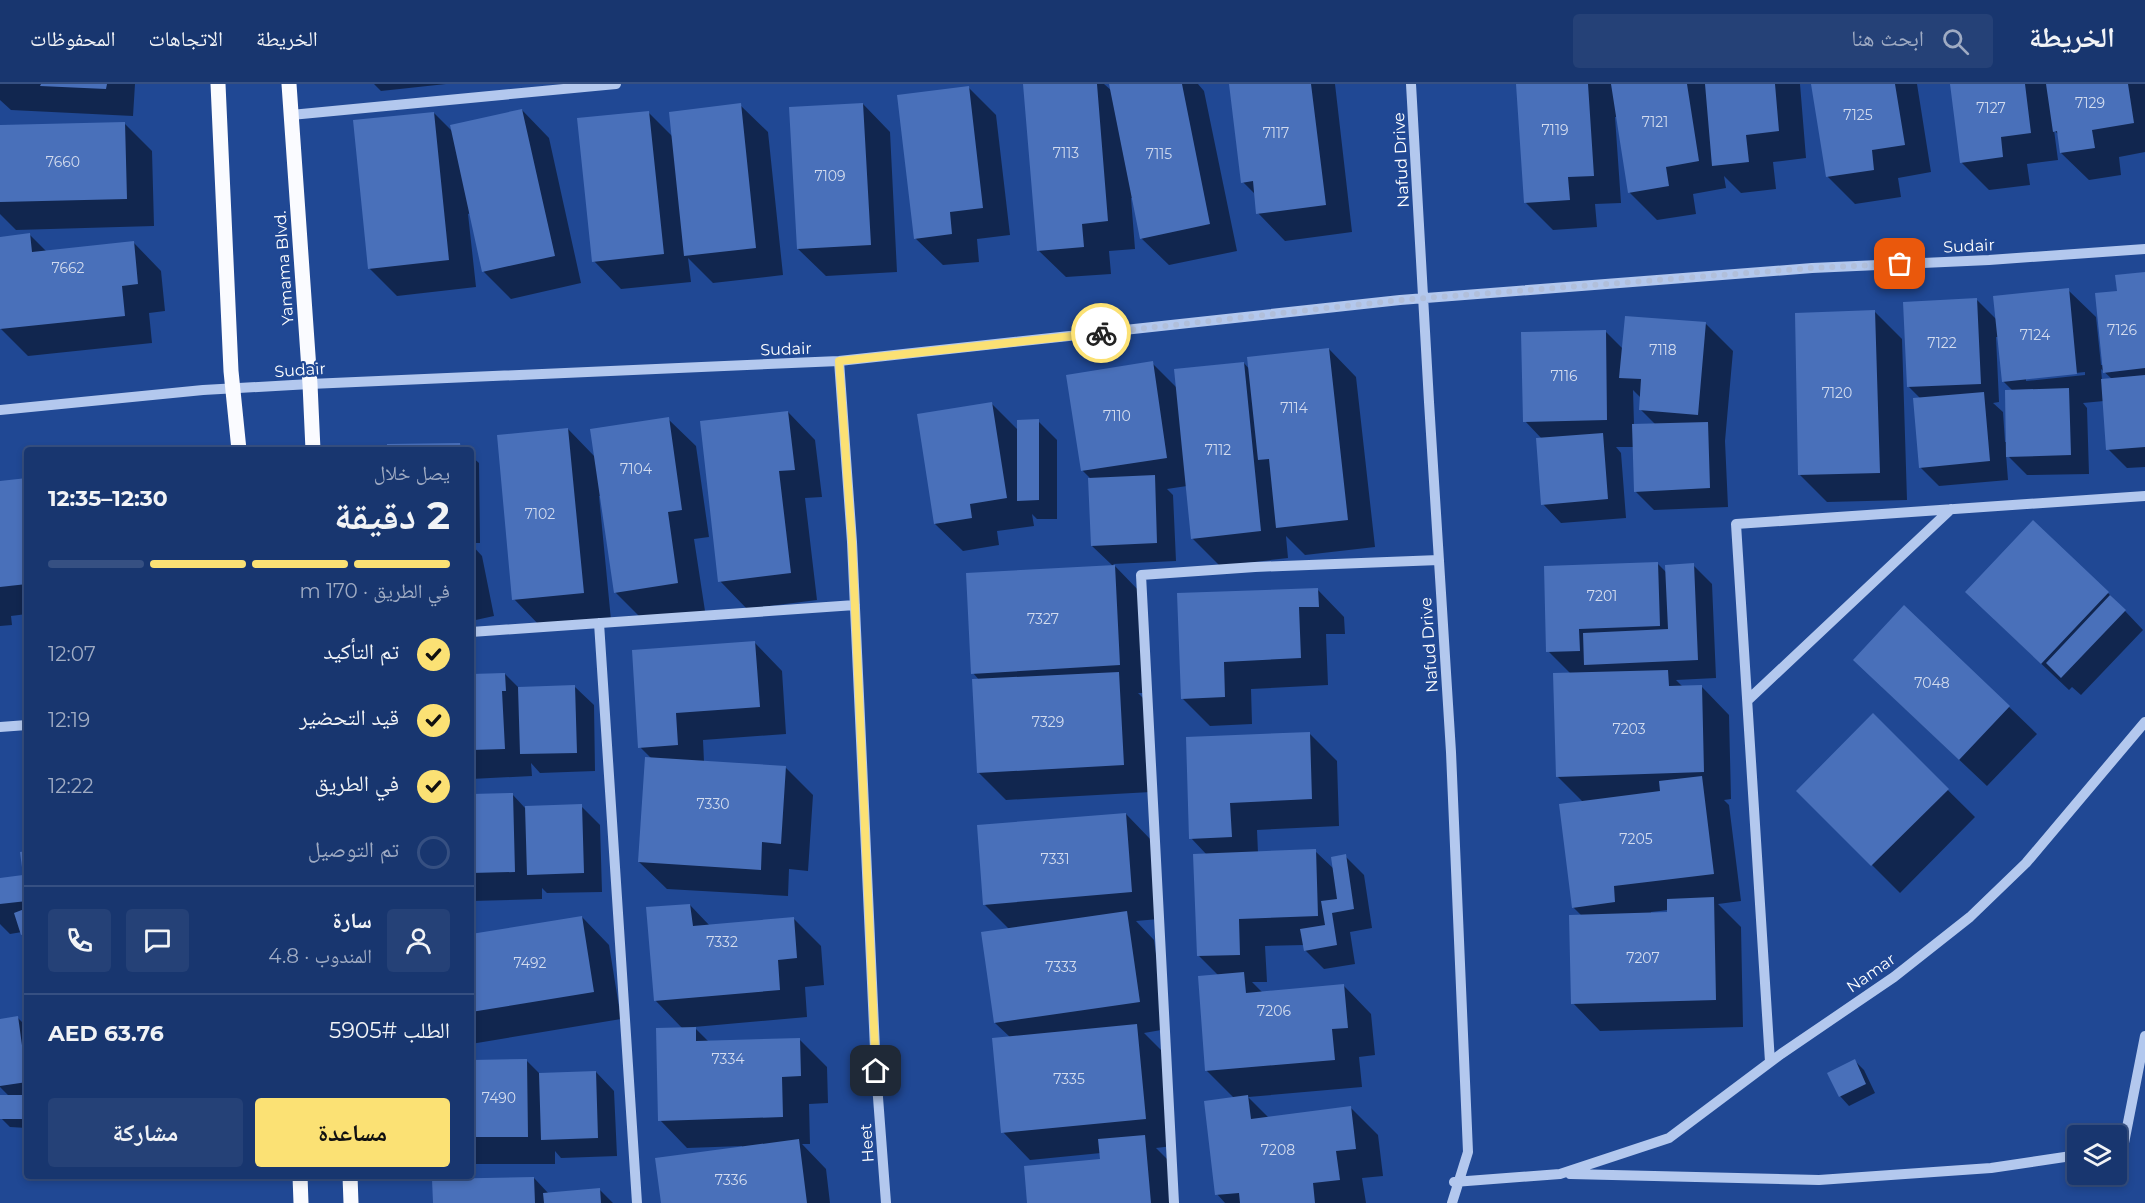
<!DOCTYPE html>
<html lang="ar">
<meta charset="utf-8">
<style>
:root{--surface:#18366f;--page:#254177;--text:#f1f3f6;--muted:#9fabc3;--line:#365082;--accent:#fbe174}
body{margin:0;font-family:Montserrat,"Noto Naskh Arabic",sans-serif;background:var(--page);color:var(--text);direction:rtl;height:100vh;display:flex;flex-direction:column;font-size:22px;white-space:nowrap}
*{box-sizing:border-box;margin:0}
p{font-size:20px;color:var(--muted)}
.icon{flex:none;width:33px;height:33px;fill:none;stroke:currentColor;stroke-width:2;stroke-linecap:round;stroke-linejoin:round}
.map{position:relative;flex:1;overflow:hidden;direction:ltr}
.panel{position:absolute;left:24px;top:363px;width:450px;height:732px;display:flex;flex-direction:column;background:var(--surface);border-radius:6px;box-shadow:0 3px 9px #0003,0 0 0 2px var(--line);direction:rtl}
.panel>*{flex:none}
.tools{position:absolute;left:2067px;top:1041px;display:grid;gap:12px}
.tools a{display:grid;place-items:center;width:60px;height:60px;border-radius:6px;background:var(--surface);box-shadow:0 3px 9px #0003,0 0 0 2px var(--line);font-size:30px}
.pin{position:absolute;display:grid;place-items:center;width:51px;height:51px;color:#fff;margin:-26px;border-radius:12px;box-shadow:0 3px 9px #0006}
.courier{position:absolute;display:grid;place-items:center;width:60px;height:60px;margin:-30px;border:4px solid #fbe174;border-radius:50%;background:#fff;color:#222;box-shadow:0 2px 8px #0007}
.head em{font-style:normal;font-weight:700}
.head div{display:flex;flex-direction:column-reverse}
.head{display:flex;align-items:center;justify-content:space-between;height:102px;padding:0 24px}
h1{font-size:39px;font-weight:700;line-height:45px}
.bar{display:grid;grid-template-columns:repeat(4,1fr);gap:9px 6px;align-content:center;height:72px;padding:0 24px}
.bar i{height:8px;border-radius:4px;background:var(--line)}
.bar .active{background:var(--accent)}
.bar p{grid-column:span 4}
.line{display:flex;align-items:center;gap:15px;padding:0 24px;border-top:2px solid var(--line)}
.line div{flex:1}
.round{display:grid;place-items:center;flex:none;width:63px;height:63px;border-radius:6px;background:var(--page)}
ol{padding:0 24px;list-style:none}
li{display:flex;align-items:center;gap:18px;height:66px}
li p{margin-inline-start:auto}
li .icon{padding:6px;border-radius:50%;background:var(--accent);color:#111;stroke-width:4}
li:last-child{color:var(--muted)}
li i{width:33px;height:33px;border:3px solid var(--line);border-radius:50%}
.primary-button{display:flex;gap:12px;margin-top:auto;padding:12px 24px}
.primary-button a{flex:1;height:69px;border-radius:6px;background:var(--accent);color:#111;font-size:24px;font-weight:700;line-height:69px;text-align:center}
.primary-button a+a{background:var(--page);color:var(--text)}
header{display:flex;align-items:center;gap:36px;box-sizing:border-box;height:84px;padding:0 30px;background:var(--surface);border-bottom:2px solid var(--line)}
header strong{font-size:28px}
nav{display:flex;gap:33px;margin-inline-start:auto;font-size:21px}
.search{width:420px;height:54px;background:var(--page);display:flex;align-items:center;gap:15px;box-sizing:border-box;padding:0 21px;border-radius:6px;color:var(--muted);font-size:22px}
.map>svg:first-child{display:block}
.shadow{fill:#0007;fill-rule:evenodd}
.building{fill:#4970ba}
.lines{fill:none;stroke-linecap:round;stroke-linejoin:round}
.minor{stroke:#b3c8ee;stroke-width:10}
.major{stroke:#fafbff;stroke-width:15}
.done{stroke:#b1bfda;stroke-width:6;stroke-dasharray:0 10.8}
.route{stroke:#fbe174;stroke-width:8}
.labels{text-anchor:middle;dominant-baseline:central;stroke-width:4.5;stroke-linejoin:round;paint-order:stroke}
.number-label{font-size:14px;fill:#d2dbee}
.street-label{font-size:16px;fill:#fff;stroke:#204894}
</style>
<header>
<strong>الخريطة</strong>
<div class="search"><svg class="icon" aria-label="search" viewBox="0 0 24 24"><circle cx="10" cy="10" r="6"/><path d="M15 15l6 6"/></svg>ابحث هنا</div>
<nav><a>الخريطة</a><a>الاتجاهات</a><a>المحفوظات</a></nav>
</header>
<div class="map">
<svg width="2145" height="1119" viewBox="0 0 2145 1119">
<rect width="100%" height="100%" fill="#204894"/>
<path class="shadow" d="M0 0H135L133 32 11 26 0 16Z
M374 0H446L381 7Z
M1025 0H1104L1112 7 1110 0H1198L1204 7 1237 167 1169 181 1141 154 1133 114H1131L1135 165 1109 167 1111 190 1066 193 1038 166Z
M1231 0H1335L1352 148 1285 157 1258 129 1256 111 1243 98Z
M1518 0H1800L1806 74 1773 78 1776 105 1741 109 1724 92 1726 104 1693 110 1696 130 1657 136 1630 109 1617 33H1615L1621 119 1595 120 1597 143 1553 146 1525 118Z
M1813 0H1917L1931 88 1898 94 1901 113 1855 120 1828 93Z
M1951 0H2145V68L2119 73 2121 91 2089 96 2061 69 2059 51 2054 46 2058 76 2027 80 2030 101 1989 106 1962 79Z
M968 3 996 31 1010 151 977 155 979 178 943 181 915 154Z
M863 20 890 48 897 188 826 192 798 165Z
M740 21 768 48 783 191 713 199 688 174 691 198 621 205 594 177 648 28 673 53Z
M522 26 549 54 581 199 511 215 484 188 471 129 468 130 476 203 397 212 369 184 434 29 453 48Z
M124 39 152 67 154 142 16 146 0 130V42Z
M30 151 47 168 134 159 161 187 165 227 149 229 152 259 28 272 0 244V154Z
M2145 190V383L2127 384 2108 365 2104 317 2083 319 2087 324 2089 390 2027 391 2006 370 2008 396 1939 402 1920 383 1921 315 1908 302 1977 216 1997 236 2068 206 2096 233 2101 281H2104L2118 208ZM1996 253H1999L2003 297 2013 307 2008 358H2005L2003 328 1993 319 1999 318ZM2101 285 2112 295 2102 296ZM2085 288V291L2026 297V294Z
M1875 228 1902 255 1907 416 1827 418 1800 391Z
M1706 240 1733 267 1725 357 1728 423 1654 426 1635 407 1634 363H1616L1621 369 1626 434 1561 439 1543 420 1542 355 1525 337 1605 247 1623 265ZM1633 306 1641 314 1640 325 1656 341H1634Z
M1329 265 1356 293 1375 463 1305 471 1286 452 1288 474 1220 482 1192 454 1187 402 1167 405 1173 411 1176 477 1113 480 1142 510 1147 609H1138L1146 617 1151 708 1006 716 978 688 980 597 973 589 1113 482 1092 462 1091 395 1082 386 1152 279 1177 304 1244 279 1250 286Z
M992 320 1018 346 1038 337 1057 356V435H1037L1032 430 1034 442 997 447 999 461 963 467 935 440Z
M788 328 815 356 822 413 805 414 817 516 747 525 720 497Z
M668 335 696 362 709 453 694 455 705 527 643 536 615 508 601 412H599L611 536 541 543 514 515 568 345 596 374Z
M471 372 479 379 480 459H471Z
M27 396V530L11 532 12 541 0 542V399Z
M471 460 482 472 494 532 471 537Z
M1657 479 1667 489 1693 481 1712 500 1716 594 1676 596 1683 603H1702L1729 631 1731 715 1724 716 1729 721 1741 817 1718 820 1741 843 1743 943 1600 947 1573 919 1583 833 1573 823 1583 718 1557 692 1571 590 1548 567ZM1668 826V830H1651V828Z
M1317 505 1344 533 1345 550H1326L1328 601 1251 605 1252 640 1210 642 1182 614 1179 510Z
M2108 509 2143 546 2081 611 2072 603 2069 606 1994 535Z
M755 559 782 587 786 650 703 656 704 678 785 683 813 711 808 787 789 785 788 812 667 805 639 778 652 675 640 663 633 567Z
M505 590 519 604 575 603 594 621 595 687 540 689 531 679 532 692 471 695V592Z
M1882 603 2009 623 2037 650 1987 702Z
M1873 632 1975 733 1900 809 1798 707Z
M1309 649 1337 677 1339 742 1257 746 1258 769 1315 767 1334 785 1345 772 1364 791 1372 844 1350 848 1355 880 1324 885 1305 866 1304 861 1265 862 1267 898H1252L1263 909 1344 902 1371 930 1375 971 1359 973 1362 1003 1248 1013 1269 1034 1350 1023 1378 1051 1383 1092 1362 1094 1366 1119H1225L1217 1110 1234 1014 1207 987 1219 892 1199 872 1207 771 1191 754 1187 655Z
M513 711 525 724 581 722 600 741 602 808 547 809 542 804V815L471 817V712Z
M1126 730 1153 758 1159 835 1136 837 1154 856 1167 945 1144 949 1164 969 1173 1062 1156 1064 1172 1080 1175 1119H1029L1101 1076V1069L1030 1076 1003 1048 1011 954 995 939 1009 845 985 821Z
M27 768V854L22 848 10 850 0 840V796L24 793Z
M690 821 710 842 793 834 821 862 824 901 805 903 807 933 694 943 709 958 799 955 827 983 828 1019 809 1020 810 1060H802L826 1085 830 1119H662L742 1064V1062L687 1064 660 1036 683 945 655 916Z
M582 833 609 861 621 935 471 960V851Z
M18 934 27 943V1044L10 1043 1 1034 10 1013 0 1003V936Z
M527 977 540 990 596 988 614 1007 617 1072 561 1074 555 1067V1080H473L471 1078V978Z
M1855 977 1864 986 1875 1009 1849 1022 1840 1012Z
M534 1094 549 1110 599 1105 613 1119H434Z"/>
<path class="building" d="M41 0H107L106 5 40 2Z
M1023 0H1097L1108 137 1082 140 1084 163 1037 167Z
M1109 0H1182L1210 140 1140 155Z
M1229 0H1311L1326 121 1256 130 1253 97 1241 99Z
M1516 0H1588L1594 92 1568 93 1570 116 1524 119Z
M1611 0H1687L1699 77 1666 83 1669 102 1628 109Z
M1705 0H1775L1779 47 1746 51 1749 78 1712 82Z
M1811 0H1895L1905 61 1872 66 1874 86 1826 93Z
M1950 0H2025L2031 49 2001 53 2003 73 1960 79Z
M2046 0H2128L2134 39 2092 46 2095 64 2060 69 2057 47 2053 48Z
M969 2 983 124 950 128 952 150 914 155 897 11Z
M741 19 756 164 684 172 669 28Z
M863 19 871 161 797 165 789 23Z
M522 25 555 172 482 188 450 41Z
M649 27 664 170 592 178 577 34Z
M434 28 449 176 368 185 353 36Z
M125 38 127 115 0 118V41Z
M30 149 32 168 134 157 138 200 122 202 125 232 0 245V153Z
M2145 188V284L2103 289 2095 209 2117 207 2115 191Z
M2069 204 2077 290 2002 298 1993 212Z
M1977 214 1981 300 1907 303 1903 218Z
M1875 226 1880 389 1798 391 1795 229Z
M1625 232 1706 238 1698 331 1639 326 1641 295 1619 294Z
M1606 246 1607 336 1523 338 1521 248Z
M1329 264 1348 436 1276 444 1269 375 1258 376 1247 273Z
M1153 277 1167 374 1081 387 1066 291Z
M1244 278 1261 447 1191 455 1174 285Z
M2145 291V363L2106 366 2101 295Z
M2069 304 2071 371 2006 373 2005 306Z
M1984 308 1990 377 1919 384 1913 314Z
M992 318 1007 414 970 420 972 434 934 440 917 330Z
M788 327 795 386 779 387 791 489 718 498 700 337Z
M669 333 682 426 668 428 678 499 614 509 590 345Z
M1039 335V416L1017 417V336Z
M1708 338 1710 404 1634 408 1632 340Z
M568 344 584 509 512 516 497 351Z
M1603 349 1608 415 1541 421 1536 354Z
M460 359 461 366H387V360Z
M1155 391 1157 459 1091 462 1088 394Z
M27 394V500L0 503V397Z
M2033 436 2109 508 2041 580 1965 508Z
M1658 478 1660 542 1579 545 1580 567 1546 568 1544 482Z
M1694 479 1698 576 1584 581 1583 549 1668 545 1665 481Z
M1115 481 1120 581 971 590 966 489Z
M1318 504 1319 523H1299L1301 574 1224 578 1225 613 1181 615 1177 509Z
M2110 511 2126 526 2061 594 2046 579Z
M1904 521 2010 622 1959 676 1853 576Z
M755 557 760 623 676 629 678 661 638 664 632 566Z
M1668 586 1669 602 1702 601 1704 688 1556 693 1553 589Z
M1119 588 1124 681 977 689 972 595Z
M505 589 506 607H502L505 665 471 666V590Z
M575 601 577 669 520 670 518 603Z
M1873 629 1949 705 1871 782 1796 707Z
M1310 648 1312 715 1230 719 1232 753 1189 755 1186 653Z
M645 673 786 682 781 760 762 758 761 786 638 778Z
M1702 692 1714 790 1614 802 1615 818 1572 824 1559 720 1660 707 1659 697Z
M513 709 515 788 471 789V710Z
M582 720 584 789 527 791 525 722Z
M1126 729 1132 808 983 821 977 741Z
M1316 765 1318 832 1239 835 1240 871 1197 872 1193 770Z
M27 767V817L0 820V794L23 791 20 768Z
M1346 770 1354 825 1332 829 1337 861 1304 867 1300 845 1325 841 1321 817 1337 815 1331 773Z
M1714 813 1716 916 1571 920 1569 831 1667 828V815Z
M690 820 693 842 794 833 797 874 778 876 780 906 654 917 646 823Z
M27 824V849L21 851 14 829Z
M1127 827 1140 918 994 939 981 848Z
M582 832 594 908 471 928V850Z
M1244 888 1246 909 1344 900 1348 944 1332 945 1335 976 1205 987 1198 892Z
M18 932 27 998 0 1002V935Z
M1137 940 1146 1035 1001 1049 992 954Z
M696 943V957L800 954 801 992 782 993 783 1033 658 1037 656 944Z
M527 975 528 1053H471V976Z
M1855 975 1866 1000 1839 1013 1827 989Z
M596 987 598 1054 541 1056 539 989Z
M0 1011H26V1035H0Z
M1248 1011 1251 1035 1351 1022 1356 1065 1336 1067 1340 1096 1313 1099 1315 1119H1240L1239 1109 1215 1111 1204 1017Z
M1145 1051 1151 1119H1027L1024 1082 1100 1075 1098 1055Z
M799 1055 807 1119H661L655 1074Z
M534 1093 535 1119H433L432 1095Z
M600 1104 601 1119H544L543 1109Z"/>
<g class="lines">
<path class="minor" d="M1411 0 1429 318 1451 668 1468 1068 1452 1119
M291 31 616 0
M839 277 852 458 876 987 886 1119
M0 326 203 306 310 300 839 277 1400 216 1812 184 1989 176 2145 165
M599 539 637 1119
M471 548 855 521
M1748 616 1951 425
M0 643 27 641
M1770 978 1736 440 2145 412
M2116 1065 2123 1064 2145 952
M1570 1090 1819 1096 1991 1084 2078 1071
M1454 1098 1560 1090 1669 1054 1781 970 1894 893 1970 833 2026 779 2145 638
M1174 1119 1141 491 1255 483 1439 476"/>
<path class="major" d="M218 0 231 287 239 366
M289 0 310 300 313 366
M300 1092 301 1119
M350 1092 351 1119"/>
</g>
<g class="lines">
<path class="done" d="M1101 249 1400 216 1812 184 1900 180"/>
<path class="route" d="M876 987 852 458 839 277 1101 249"/>
</g>
<g class="labels">
<g class="number-label">
<text x="2090" y="19">7129</text>
<text x="1991" y="24">7127</text>
<text x="1858" y="31">7125</text>
<text x="1655" y="38">7121</text>
<text x="1555" y="46">7119</text>
<text x="1276" y="49">7117</text>
<text x="1066" y="69">7113</text>
<text x="1159" y="70">7115</text>
<text x="63" y="78">7660</text>
<text x="830" y="92">7109</text>
<text x="68" y="184">7662</text>
<text x="2122" y="246">7126</text>
<text x="2035" y="251">7124</text>
<text x="1942" y="259">7122</text>
<text x="1663" y="266">7118</text>
<text x="1564" y="292">7116</text>
<text x="1837" y="309">7120</text>
<text x="1294" y="324">7114</text>
<text x="1117" y="332">7110</text>
<text x="1218" y="366">7112</text>
<text x="636" y="385">7104</text>
<text x="540" y="430">7102</text>
<text x="1602" y="512">7201</text>
<text x="1043" y="535">7327</text>
<text x="1932" y="599">7048</text>
<text x="1048" y="638">7329</text>
<text x="1629" y="645">7203</text>
<text x="713" y="720">7330</text>
<text x="1636" y="755">7205</text>
<text x="1055" y="775">7331</text>
<text x="722" y="858">7332</text>
<text x="1643" y="874">7207</text>
<text x="530" y="879">7492</text>
<text x="1061" y="883">7333</text>
<text x="1274" y="927">7206</text>
<text x="728" y="975">7334</text>
<text x="1069" y="995">7335</text>
<text x="499" y="1014">7490</text>
<text x="1278" y="1066">7208</text>
<text x="731" y="1096">7336</text>
</g>
<g class="street-label">
<text transform="translate(1401 76) rotate(-93)">Nafud Drive</text>
<text transform="translate(1969 162) rotate(-3)">Sudair</text>
<text transform="translate(284 184) rotate(-94)">Yamama Blvd.</text>
<text transform="translate(786 265) rotate(-2)">Sudair</text>
<text transform="translate(300 286) rotate(-4)">Sudair</text>
<text transform="translate(1429 561) rotate(-94)">Nafud Drive</text>
<text transform="translate(1871 889) rotate(-35)">Namar</text>
<text transform="translate(867 1059) rotate(-94)">Heet</text>
</g>
</g>
</svg>
<div class="tools">
<a><svg class="icon" aria-label="layers" viewBox="0 0 24 24"><path d="M12 4l9 5-9 5-9-5zM3 14l9 5 9-5"/></svg></a>
</div>
<div class="pin" style="left:1900px;top:180px;background:#ea580c"><svg class="icon" aria-label="bag" viewBox="0 0 24 24"><path d="M5 8h14l-1 12H6zM9 8a3 3 0 0 1 6 0"/></svg></div>
<div class="pin" style="left:876px;top:987px;background:#1f2937"><svg class="icon" aria-label="home" viewBox="0 0 24 24"><path d="M3 11l9-7 9 7M6 9v11h12V9"/></svg></div>
<div class="courier" style="left:1101px;top:249px"><svg class="icon" aria-label="bike" viewBox="0 0 24 24"><circle cx="6" cy="16" r="4"/><circle cx="18" cy="16" r="4"/><path d="M6 16l4-8h5l3 8M10 8l3 8H6M13 5h3"/></svg></div>
<section class="panel">
<div class="head"><div><h1>2 دقيقة</h1><p>يصل خلال</p></div><em>12:30–12:35</em></div>
<div class="bar"><i class="active"></i><i class="active"></i><i class="active"></i><i></i><p>في الطريق · 170 m</p></div>
<ol>
<li><svg class="icon" aria-label="check" viewBox="0 0 24 24"><path d="M5 12l5 5 9-10"/></svg>تم التأكيد<p>12:07</p></li>
<li><svg class="icon" aria-label="check" viewBox="0 0 24 24"><path d="M5 12l5 5 9-10"/></svg>قيد التحضير<p>12:19</p></li>
<li><svg class="icon" aria-label="check" viewBox="0 0 24 24"><path d="M5 12l5 5 9-10"/></svg>في الطريق<p>12:22</p></li>
<li><i></i>تم التوصيل</li>
</ol>
<div class="line" style="height:108px"><a class="round"><svg class="icon" aria-label="person" viewBox="0 0 24 24"><circle cx="12" cy="8" r="4"/><path d="M4 21q1-7 8-7t8 7"/></svg></a><div><b>سارة</b><p>المندوب · 4.8</p></div><a class="round"><svg class="icon" aria-label="chat" viewBox="0 0 24 24"><path d="M4 5h16v11H9l-5 4z"/></svg></a><a class="round"><svg class="icon" aria-label="phone" viewBox="0 0 24 24"><path d="M5 4h4l2 5-3 2q2 4 5 5l2-3 5 2v4C11 20 4 13 5 4z"/></svg></a></div>
<div class="line" style="height:78px"><div>الطلب #5905</div><b>AED 63.76</b></div>
<div class="primary-button"><a>مساعدة</a><a>مشاركة</a></div>
</section>
</div>
